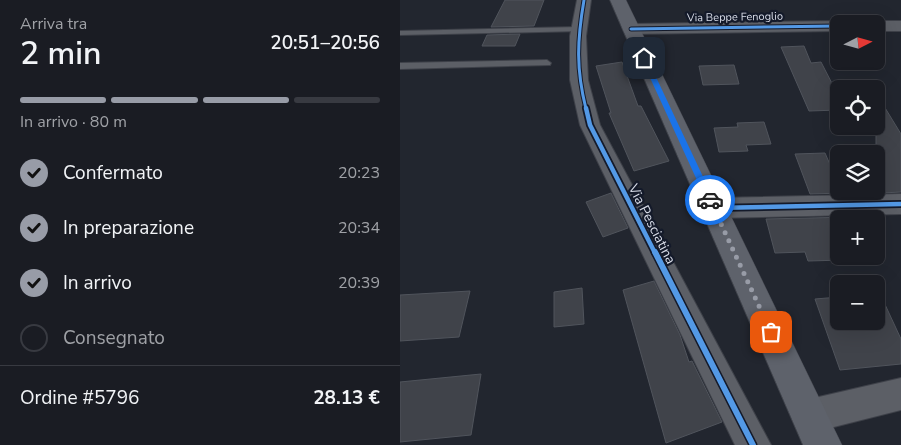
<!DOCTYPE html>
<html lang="it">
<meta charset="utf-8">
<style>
:root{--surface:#1a1c23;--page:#272930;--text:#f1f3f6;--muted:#9fa1a6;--line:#383a41;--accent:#989ca7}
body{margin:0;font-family:"Nunito Sans",sans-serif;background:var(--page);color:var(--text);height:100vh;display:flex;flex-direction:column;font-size:19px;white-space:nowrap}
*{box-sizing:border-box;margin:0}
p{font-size:16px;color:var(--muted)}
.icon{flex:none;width:28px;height:28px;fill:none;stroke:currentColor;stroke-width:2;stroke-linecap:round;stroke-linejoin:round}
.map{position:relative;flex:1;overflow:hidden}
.side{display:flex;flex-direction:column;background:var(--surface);width:400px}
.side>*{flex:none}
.needle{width:32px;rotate:84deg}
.tools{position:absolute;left:430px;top:15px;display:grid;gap:10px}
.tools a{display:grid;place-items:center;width:55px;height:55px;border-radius:8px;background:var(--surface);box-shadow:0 5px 20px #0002,0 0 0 1px var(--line);font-size:25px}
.pin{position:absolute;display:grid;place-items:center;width:42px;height:42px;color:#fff;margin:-21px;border-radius:10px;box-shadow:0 2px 8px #0006}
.courier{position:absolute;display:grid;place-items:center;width:50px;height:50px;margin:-25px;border:4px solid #1a73e8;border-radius:50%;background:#fff;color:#222;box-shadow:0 1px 6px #0007}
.headline em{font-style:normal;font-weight:600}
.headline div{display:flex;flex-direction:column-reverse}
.headline{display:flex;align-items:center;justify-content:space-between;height:85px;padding:0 20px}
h1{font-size:32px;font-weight:600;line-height:38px}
.bar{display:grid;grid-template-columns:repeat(4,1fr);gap:8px 5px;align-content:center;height:60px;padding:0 20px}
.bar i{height:6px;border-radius:4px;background:var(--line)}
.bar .current{background:var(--accent)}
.bar p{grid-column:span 4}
.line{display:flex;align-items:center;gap:12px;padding:0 20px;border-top:1px solid var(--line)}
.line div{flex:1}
ol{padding:0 20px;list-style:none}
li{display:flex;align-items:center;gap:15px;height:55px}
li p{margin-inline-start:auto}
li .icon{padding:5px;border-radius:50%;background:var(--accent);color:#111;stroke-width:4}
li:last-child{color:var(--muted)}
li i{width:28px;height:28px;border:2px solid var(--line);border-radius:50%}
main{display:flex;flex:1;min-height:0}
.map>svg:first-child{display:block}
.building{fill:#40434a;stroke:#50545c}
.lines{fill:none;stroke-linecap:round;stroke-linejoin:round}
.lane-casing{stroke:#3e4149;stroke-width:2}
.street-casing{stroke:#3e4149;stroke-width:2}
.primary-casing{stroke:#3e4149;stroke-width:1}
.lane{fill:#5c5f66;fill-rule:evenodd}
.street{fill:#5c5f66;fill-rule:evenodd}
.primary{fill:#5e626b;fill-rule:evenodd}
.cycleway-far2-casing{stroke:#141a2a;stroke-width:5}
.cycleway-far1-casing{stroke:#141a2a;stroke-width:8}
.cycleway-casing{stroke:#141a2a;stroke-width:9}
.cycleway-far2{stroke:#5399e6;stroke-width:3}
.cycleway-far1{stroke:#5399e6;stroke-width:4.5}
.cycleway{stroke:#5399e6;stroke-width:6}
.route{fill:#1a73e8}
.done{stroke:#989ca7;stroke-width:5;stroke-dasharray:0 9}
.labels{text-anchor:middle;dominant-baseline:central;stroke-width:4.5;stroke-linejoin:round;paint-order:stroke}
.far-street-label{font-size:11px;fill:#d8dce8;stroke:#141a2a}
.street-label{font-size:14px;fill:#d8dce8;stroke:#141a2a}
</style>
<main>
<section class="side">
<div class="headline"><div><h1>2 min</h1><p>Arriva tra</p></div><em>20:51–20:56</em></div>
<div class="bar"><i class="current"></i><i class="current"></i><i class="current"></i><i></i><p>In arrivo · 80 m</p></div>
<ol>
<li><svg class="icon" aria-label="check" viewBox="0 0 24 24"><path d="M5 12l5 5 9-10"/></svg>Confermato<p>20:23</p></li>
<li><svg class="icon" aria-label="check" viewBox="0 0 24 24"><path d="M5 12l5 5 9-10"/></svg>In preparazione<p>20:34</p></li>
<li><svg class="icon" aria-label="check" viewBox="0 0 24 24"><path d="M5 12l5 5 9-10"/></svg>In arrivo<p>20:39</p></li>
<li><i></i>Consegnato</li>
</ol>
<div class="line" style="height:65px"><div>Ordine #5796</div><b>28.13 €</b></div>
</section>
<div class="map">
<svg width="501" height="445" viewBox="0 0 501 445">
<rect width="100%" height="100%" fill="#22262f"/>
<path class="building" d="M105 0H144L134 26 91 27Z
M120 34 115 46H82L87 35Z
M404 46 411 63 421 62 439 97V110L409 111 381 47Z
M222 62 238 106H241L269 161 234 171 209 113H211L196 66Z
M334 65 339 84 303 85 299 66Z
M476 93 501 134V192L482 193 476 180Z
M364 122 371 144 346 145 348 151 319 152 314 128 338 127 337 123Z
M425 153 439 185V191L443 193 410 194 395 154Z
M211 193 228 228 203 237 186 202Z
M453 217 454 219H439V256H442L444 260 408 261 405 252 375 253 366 219Z
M254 281 280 335 289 362 292 361 322 422 266 443 223 290Z
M476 285 501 339V364L440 370 415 299 439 297V321H476Z
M182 288 184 324 154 327V292Z
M70 291 59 337 0 341V295Z
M81 374 71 435 0 442V382Z"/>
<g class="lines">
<defs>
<path id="lane" d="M179 27H182V31L0 35V31Z
M147 60 151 63 150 65 0 69V63Z"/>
<path id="street" d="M177 0H191L186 36 188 80 200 125 371 445H335L180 125 170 80V36Z
M439 21 445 24H439V31L231 34 225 32 223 29 225 26 231 24Z
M476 21H501V31H476V24H470Z
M501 194V214L314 218 305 215 302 208 305 201 314 198Z
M501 378V410L410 433 398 428 393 416 398 404 410 399Z"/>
<path id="primary" d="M210 0H226L442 445H403Z"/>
</defs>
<use href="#lane" class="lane-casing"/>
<use href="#street" class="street-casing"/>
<use href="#primary" class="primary-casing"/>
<use href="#lane" class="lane"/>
<use href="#street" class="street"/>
<use href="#primary" class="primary"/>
<defs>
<path id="cycleway-far2" d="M184 0C177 41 176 69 186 109
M231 29 439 26"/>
<path id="cycleway-far1" d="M186 108 190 125 255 253
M314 208 501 204"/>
<path id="cycleway" d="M255 252 353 445"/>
</defs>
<use href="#cycleway-far2" class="cycleway-far2-casing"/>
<use href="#cycleway-far1" class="cycleway-far1-casing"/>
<use href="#cycleway" class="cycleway-casing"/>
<use href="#cycleway-far2" class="cycleway-far2"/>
<use href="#cycleway-far1" class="cycleway-far1"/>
<use href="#cycleway" class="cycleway"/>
</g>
<path class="route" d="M244 56 247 58 314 200 313 202 310 203 306 200 241 58Z"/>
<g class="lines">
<path class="done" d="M310 200 371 332"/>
</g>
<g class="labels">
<g class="far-street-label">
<text transform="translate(335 17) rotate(-1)">Via Beppe Fenoglio</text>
</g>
<g class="street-label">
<text transform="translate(252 224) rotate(63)">Via Pesciatina</text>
</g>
</g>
</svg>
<div class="tools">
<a><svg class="needle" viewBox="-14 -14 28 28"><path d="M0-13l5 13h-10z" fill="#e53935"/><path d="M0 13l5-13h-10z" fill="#9fa1a6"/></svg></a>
<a><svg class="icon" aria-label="locate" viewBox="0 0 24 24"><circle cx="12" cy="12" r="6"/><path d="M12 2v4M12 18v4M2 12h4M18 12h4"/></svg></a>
<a><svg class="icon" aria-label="layers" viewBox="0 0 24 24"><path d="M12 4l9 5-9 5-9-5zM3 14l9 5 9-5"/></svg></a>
<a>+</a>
<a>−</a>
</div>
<div class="pin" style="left:371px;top:332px;background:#ea580c"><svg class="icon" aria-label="bag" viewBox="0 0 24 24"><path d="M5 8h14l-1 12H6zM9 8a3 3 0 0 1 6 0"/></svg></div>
<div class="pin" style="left:244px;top:58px;background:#1f2937"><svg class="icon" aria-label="home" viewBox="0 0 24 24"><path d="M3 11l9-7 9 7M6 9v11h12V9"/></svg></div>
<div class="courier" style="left:310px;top:200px"><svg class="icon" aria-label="car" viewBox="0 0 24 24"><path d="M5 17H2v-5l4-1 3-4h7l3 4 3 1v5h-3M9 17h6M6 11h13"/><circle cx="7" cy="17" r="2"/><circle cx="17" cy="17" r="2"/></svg></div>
</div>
</main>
